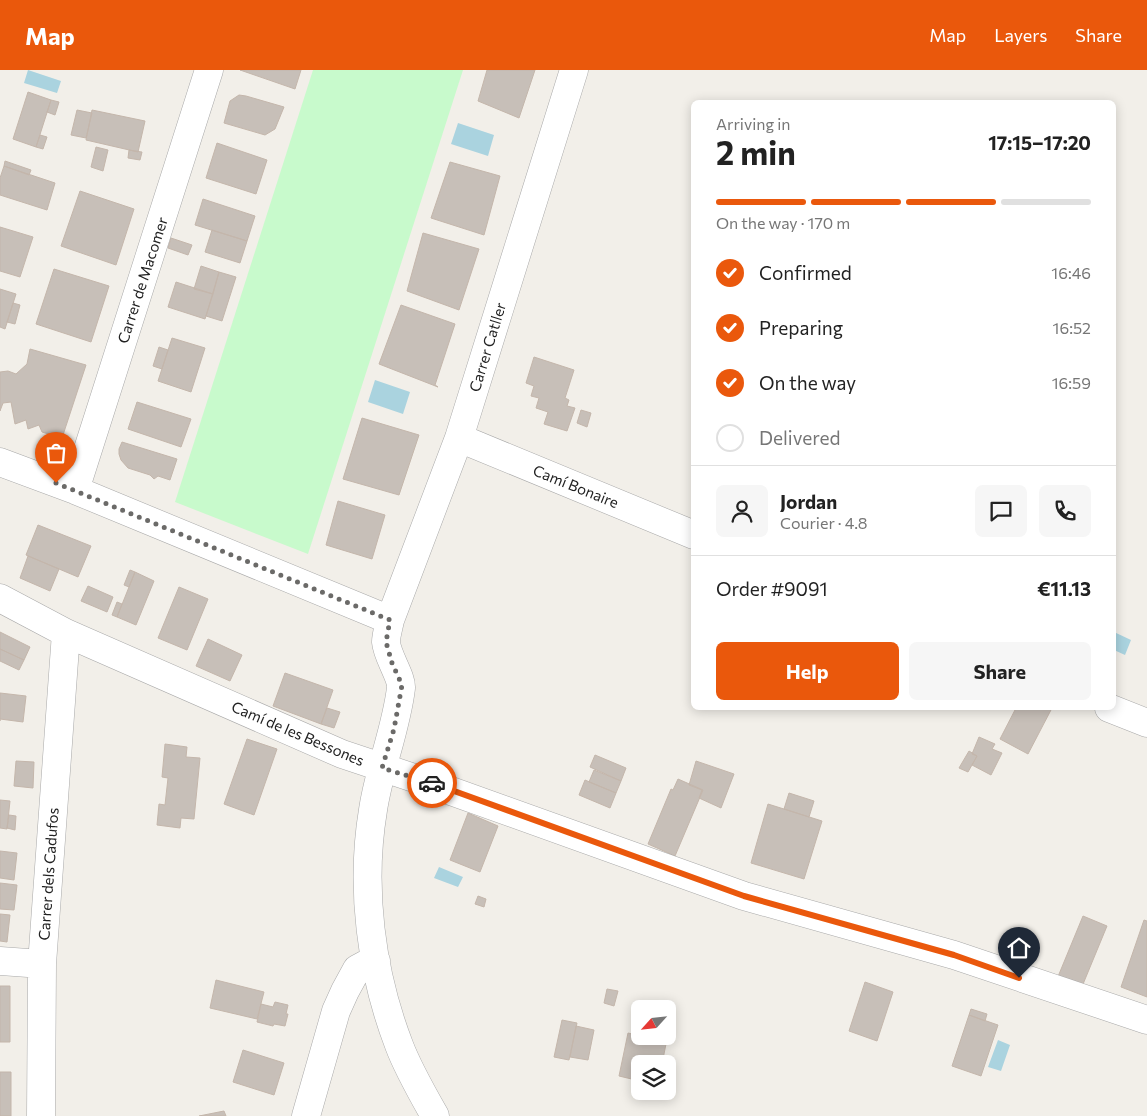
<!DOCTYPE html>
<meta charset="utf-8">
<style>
:root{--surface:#fff;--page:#f6f6f6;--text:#222;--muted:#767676;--line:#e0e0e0;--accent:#ea580c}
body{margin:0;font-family:Commissioner,sans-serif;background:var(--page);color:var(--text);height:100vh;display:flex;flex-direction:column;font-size:19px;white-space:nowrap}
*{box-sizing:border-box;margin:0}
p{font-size:16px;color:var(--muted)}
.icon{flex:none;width:28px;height:28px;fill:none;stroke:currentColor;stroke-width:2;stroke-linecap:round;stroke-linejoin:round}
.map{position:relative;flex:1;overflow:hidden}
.panel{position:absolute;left:691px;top:30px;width:425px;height:610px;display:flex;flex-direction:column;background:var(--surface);border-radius:8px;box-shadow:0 2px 12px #0003}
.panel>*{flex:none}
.needle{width:32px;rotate:243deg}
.fabs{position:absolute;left:631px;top:930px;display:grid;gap:10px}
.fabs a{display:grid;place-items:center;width:45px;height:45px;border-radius:8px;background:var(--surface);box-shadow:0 2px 12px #0003;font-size:25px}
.pin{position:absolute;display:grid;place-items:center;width:42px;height:42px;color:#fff;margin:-51px -21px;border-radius:50% 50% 50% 0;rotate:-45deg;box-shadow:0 0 5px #0007}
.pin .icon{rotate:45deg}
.courier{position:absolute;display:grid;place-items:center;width:50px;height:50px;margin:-25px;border:4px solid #ea580c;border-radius:50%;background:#fff;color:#222;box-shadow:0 1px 6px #0007}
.summary em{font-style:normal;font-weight:700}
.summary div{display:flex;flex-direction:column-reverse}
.summary{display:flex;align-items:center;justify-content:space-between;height:85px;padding:0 25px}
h1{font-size:32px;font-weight:700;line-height:38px}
.bar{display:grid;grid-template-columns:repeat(4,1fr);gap:8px 5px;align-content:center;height:60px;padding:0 25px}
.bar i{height:6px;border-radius:4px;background:var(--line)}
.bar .current{background:var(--accent)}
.bar p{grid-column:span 4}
.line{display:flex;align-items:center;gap:12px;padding:0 25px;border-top:1px solid var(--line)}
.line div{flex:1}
.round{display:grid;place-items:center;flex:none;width:52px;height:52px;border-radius:8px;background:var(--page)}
ol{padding:0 25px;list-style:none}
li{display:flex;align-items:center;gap:15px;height:55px}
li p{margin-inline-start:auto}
li .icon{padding:5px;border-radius:50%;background:var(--accent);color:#fff;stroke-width:4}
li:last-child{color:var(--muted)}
li i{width:28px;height:28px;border:2px solid var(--line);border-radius:50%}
.cta{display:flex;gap:10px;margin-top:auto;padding:10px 25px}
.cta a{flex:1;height:58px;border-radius:8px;background:var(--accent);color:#fff;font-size:20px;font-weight:700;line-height:58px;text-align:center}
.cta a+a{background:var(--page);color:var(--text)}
header{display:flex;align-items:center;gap:30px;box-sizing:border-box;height:70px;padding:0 25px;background:var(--accent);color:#fff}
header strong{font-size:24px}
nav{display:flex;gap:28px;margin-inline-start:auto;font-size:18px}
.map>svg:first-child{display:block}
.park{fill:#c8facc}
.water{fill:#aad3df}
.building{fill:#c7bfb8;stroke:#c4b6ab}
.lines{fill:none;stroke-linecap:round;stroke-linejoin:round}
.minor-casing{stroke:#a9a9a9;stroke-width:29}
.minor{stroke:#fff;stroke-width:28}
.done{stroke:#6b6a68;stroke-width:5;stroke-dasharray:0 9}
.route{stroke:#ea580c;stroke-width:6}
.labels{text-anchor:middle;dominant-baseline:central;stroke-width:4;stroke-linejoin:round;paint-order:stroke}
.street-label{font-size:15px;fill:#222;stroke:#fff}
</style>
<header>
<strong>Map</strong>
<nav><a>Map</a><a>Layers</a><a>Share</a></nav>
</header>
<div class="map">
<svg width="1147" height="1046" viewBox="0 0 1147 1046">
<rect width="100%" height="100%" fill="#f2efe9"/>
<path class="park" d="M313 0H463L308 484 175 432Z"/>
<path class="water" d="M28 0 61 11 57 23 24 13Z
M458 53 494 65 488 86 451 74Z
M375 310 410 322 403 344 368 332Z
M1114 562 1131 570 1125 585 1114 580Z
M439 797 463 807 458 817 434 808Z
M998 970 1010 975 1001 1001 988 997Z"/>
<path class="building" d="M240 0H301L295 19Z
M487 0H535L519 48 478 31Z
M28 22 51 30 36 77 13 69Z
M239 25 246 26 284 37 275 59 265 65 224 53 230 31Z
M51 30 59 32 55 45 47 42Z
M77 40 92 43 86 68 71 65Z
M92 40 145 51 138 82 86 70Z
M40 65 47 67 43 79 36 77Z
M217 73 267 90 256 124 206 108Z
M96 77 108 80 103 101 91 97Z
M129 80 142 82 140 90 128 88Z
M5 91 31 100 29 105 4 96Z
M450 92 500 106 484 165 431 148Z
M4 96 55 113 47 140 0 125V108Z
M80 121 134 139 116 195 61 176Z
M203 129 255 146 247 171 195 155Z
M0 157 33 167 20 207 0 201Z
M212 160 247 171 240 193 205 182Z
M423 163 479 179 459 240 407 221Z
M171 168 192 175 188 185 168 178Z
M201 196 219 202 213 224 194 219Z
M54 199 109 216 91 272 36 254Z
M219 202 236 207 222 251 206 246Z
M176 212 213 224 205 249 168 237Z
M0 219 16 224 5 259 0 257Z
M13 233 20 235 15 254 7 252Z
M401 235 455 254 435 315 438 317 379 294Z
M172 268 205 278 191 322 158 311Z
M159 277 168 280 162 299 153 296Z
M30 279 86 295 62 368 42 362 39 355 28 359 26 350 15 354 11 332 3 333 0 341V302L8 301 16 304 27 294Z
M534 287 574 300 565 328 569 330 567 336 575 338 567 361 544 354 548 342 536 338 539 328 531 326 534 316 526 313Z
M137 332 191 349 181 377 128 359Z
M581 340 591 343 587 357 577 353Z
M362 348 419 365 399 425 343 409Z
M122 372 177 389 170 410 158 406 154 409 150 405 128 398 121 390 119 384V379Z
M338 431 385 445 372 489 326 475Z
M38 455 91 476 78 507 26 485Z
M28 486 59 499 50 521 20 508Z
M130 500 135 502 129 517 124 515Z
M135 502 154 511 136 555 117 547Z
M88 516 113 527 107 542 81 531Z
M179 517 208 529 187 580 158 568Z
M117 532 122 534 117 547 112 545Z
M0 562 30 577 24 590 0 579Z
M208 569 242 585 230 611 196 596Z
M0 579 24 590 19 600 0 591Z
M285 603 333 620 321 654 273 636Z
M0 623 26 626 23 652 0 649V651Z
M327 638 340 642 334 658 321 654Z
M1016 638H1052L1028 684 1000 669Z
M979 667 995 674 992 679 1002 683 991 705 972 695 977 686 972 684Z
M247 669 277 679 254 745 224 734Z
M165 674 187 677 186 687 200 688 194 749 181 748 180 758 157 755 159 734 165 735 168 708 162 707Z
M969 681 977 686 968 702 959 698Z
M595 685 626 698 621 711 590 697Z
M16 691 34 692 33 718 14 716Z
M696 691 734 704 721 738 699 728 702 720 689 715Z
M594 700 621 711 616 723 589 712Z
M678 709 703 720 675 786 648 774 671 719 673 720Z
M585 710 616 723 610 738 579 725Z
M789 723 814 731 809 747 784 739Z
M0 730 10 731 7 759 0 758Z
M768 734 822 751 804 809 751 793Z
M468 743 498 756 480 802 450 790Z
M9 745 16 746 15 760 7 758Z
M0 781 17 783 14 810 0 808Z
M0 813 17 815 14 840 0 839Z
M478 826 486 829 484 837 475 834Z
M0 844 10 845 7 872 0 871Z
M1083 846 1107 856 1081 919 1057 909Z
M1144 850 1147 851V927L1121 917Z
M216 910 264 922 257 949 210 938Z
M865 912 893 922 877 971 849 961Z
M0 916H10V972H0Z
M607 919 618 921 614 936 604 933Z
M275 932 288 935 286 944H288L285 956 274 954 273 956 257 952 261 934 273 937Z
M971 939 987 944 985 951 969 945Z
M969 945 998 955 981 1006 952 996Z
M562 950 577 953 569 990 554 987Z
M576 956 594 960 588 990 570 987Z
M628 963 641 966H668V964L662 994H640V1011L619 1006Z
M243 980 284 993 274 1025 233 1012Z
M0 1002H11V1046H0Z
M224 1041 226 1046H199Z"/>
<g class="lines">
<defs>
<path id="minor" d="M459 368 694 465
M0 392 75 420 390 550
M75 420 209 0
M0 528 66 563 342 684 423 711 744 826 954 885 1147 950
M1109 638 1147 653
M0 891 42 894
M41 1046 42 894 66 563
M306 1046 336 941 345 921 357 899 370 892 376 891
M435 1046C422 1023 408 999 399 975 371 902 360 818 373 740 379 699 396 660 401 618 402 607 387 586 386 572 386 565 389 556 390 550L459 368 574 0"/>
</defs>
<use href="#minor" class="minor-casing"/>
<use href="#minor" class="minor"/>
</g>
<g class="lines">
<path class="done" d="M56 413 390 550 386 572 392 593 402 615 394 659 382 698 432 713"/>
<path class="route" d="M432 713 744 826 954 885 1019 908"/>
</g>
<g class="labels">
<g class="street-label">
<text transform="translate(142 210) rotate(-72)">Carrer de Macomer</text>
<text transform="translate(487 277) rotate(-73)">Carrer Catller</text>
<text transform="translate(576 416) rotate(22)">Camí Bonaire</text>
<text transform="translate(298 663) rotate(23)">Camí de les Bessones</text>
<text transform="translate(48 804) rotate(-86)">Carrer dels Cadufos</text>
</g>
</g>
</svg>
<div class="fabs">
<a><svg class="needle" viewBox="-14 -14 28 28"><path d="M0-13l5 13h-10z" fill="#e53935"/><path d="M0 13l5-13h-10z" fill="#767676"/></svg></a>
<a><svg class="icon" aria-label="layers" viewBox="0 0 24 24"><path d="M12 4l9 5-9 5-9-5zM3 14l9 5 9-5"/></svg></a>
</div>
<div class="pin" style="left:56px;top:413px;background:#ea580c"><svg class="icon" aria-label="bag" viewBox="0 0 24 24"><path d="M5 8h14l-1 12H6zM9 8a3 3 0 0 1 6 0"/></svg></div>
<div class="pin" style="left:1019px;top:908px;background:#1f2937"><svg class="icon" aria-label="home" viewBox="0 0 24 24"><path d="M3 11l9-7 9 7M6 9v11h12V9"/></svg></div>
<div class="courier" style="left:432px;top:713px"><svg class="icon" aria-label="car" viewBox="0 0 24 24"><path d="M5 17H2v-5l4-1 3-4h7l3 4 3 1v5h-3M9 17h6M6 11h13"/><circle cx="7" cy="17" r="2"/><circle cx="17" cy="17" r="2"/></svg></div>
<section class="panel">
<div class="summary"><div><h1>2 min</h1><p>Arriving in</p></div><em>17:15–17:20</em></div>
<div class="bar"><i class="current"></i><i class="current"></i><i class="current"></i><i></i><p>On the way · 170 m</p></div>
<ol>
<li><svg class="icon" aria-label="check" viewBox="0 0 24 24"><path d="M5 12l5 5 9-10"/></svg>Confirmed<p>16:46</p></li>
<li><svg class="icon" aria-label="check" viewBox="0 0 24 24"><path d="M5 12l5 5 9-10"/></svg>Preparing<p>16:52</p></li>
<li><svg class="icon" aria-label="check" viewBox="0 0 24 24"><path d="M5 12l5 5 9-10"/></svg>On the way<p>16:59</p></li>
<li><i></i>Delivered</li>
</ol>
<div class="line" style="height:90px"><a class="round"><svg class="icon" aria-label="person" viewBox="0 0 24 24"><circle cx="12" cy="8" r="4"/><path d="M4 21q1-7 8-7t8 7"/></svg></a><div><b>Jordan</b><p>Courier · 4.8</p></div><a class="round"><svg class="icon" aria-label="chat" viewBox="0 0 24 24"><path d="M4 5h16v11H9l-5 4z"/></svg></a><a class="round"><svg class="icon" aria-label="phone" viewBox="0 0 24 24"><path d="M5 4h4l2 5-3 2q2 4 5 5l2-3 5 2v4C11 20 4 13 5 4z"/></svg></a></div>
<div class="line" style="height:65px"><div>Order #9091</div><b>€11.13</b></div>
<div class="cta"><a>Help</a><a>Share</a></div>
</section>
</div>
